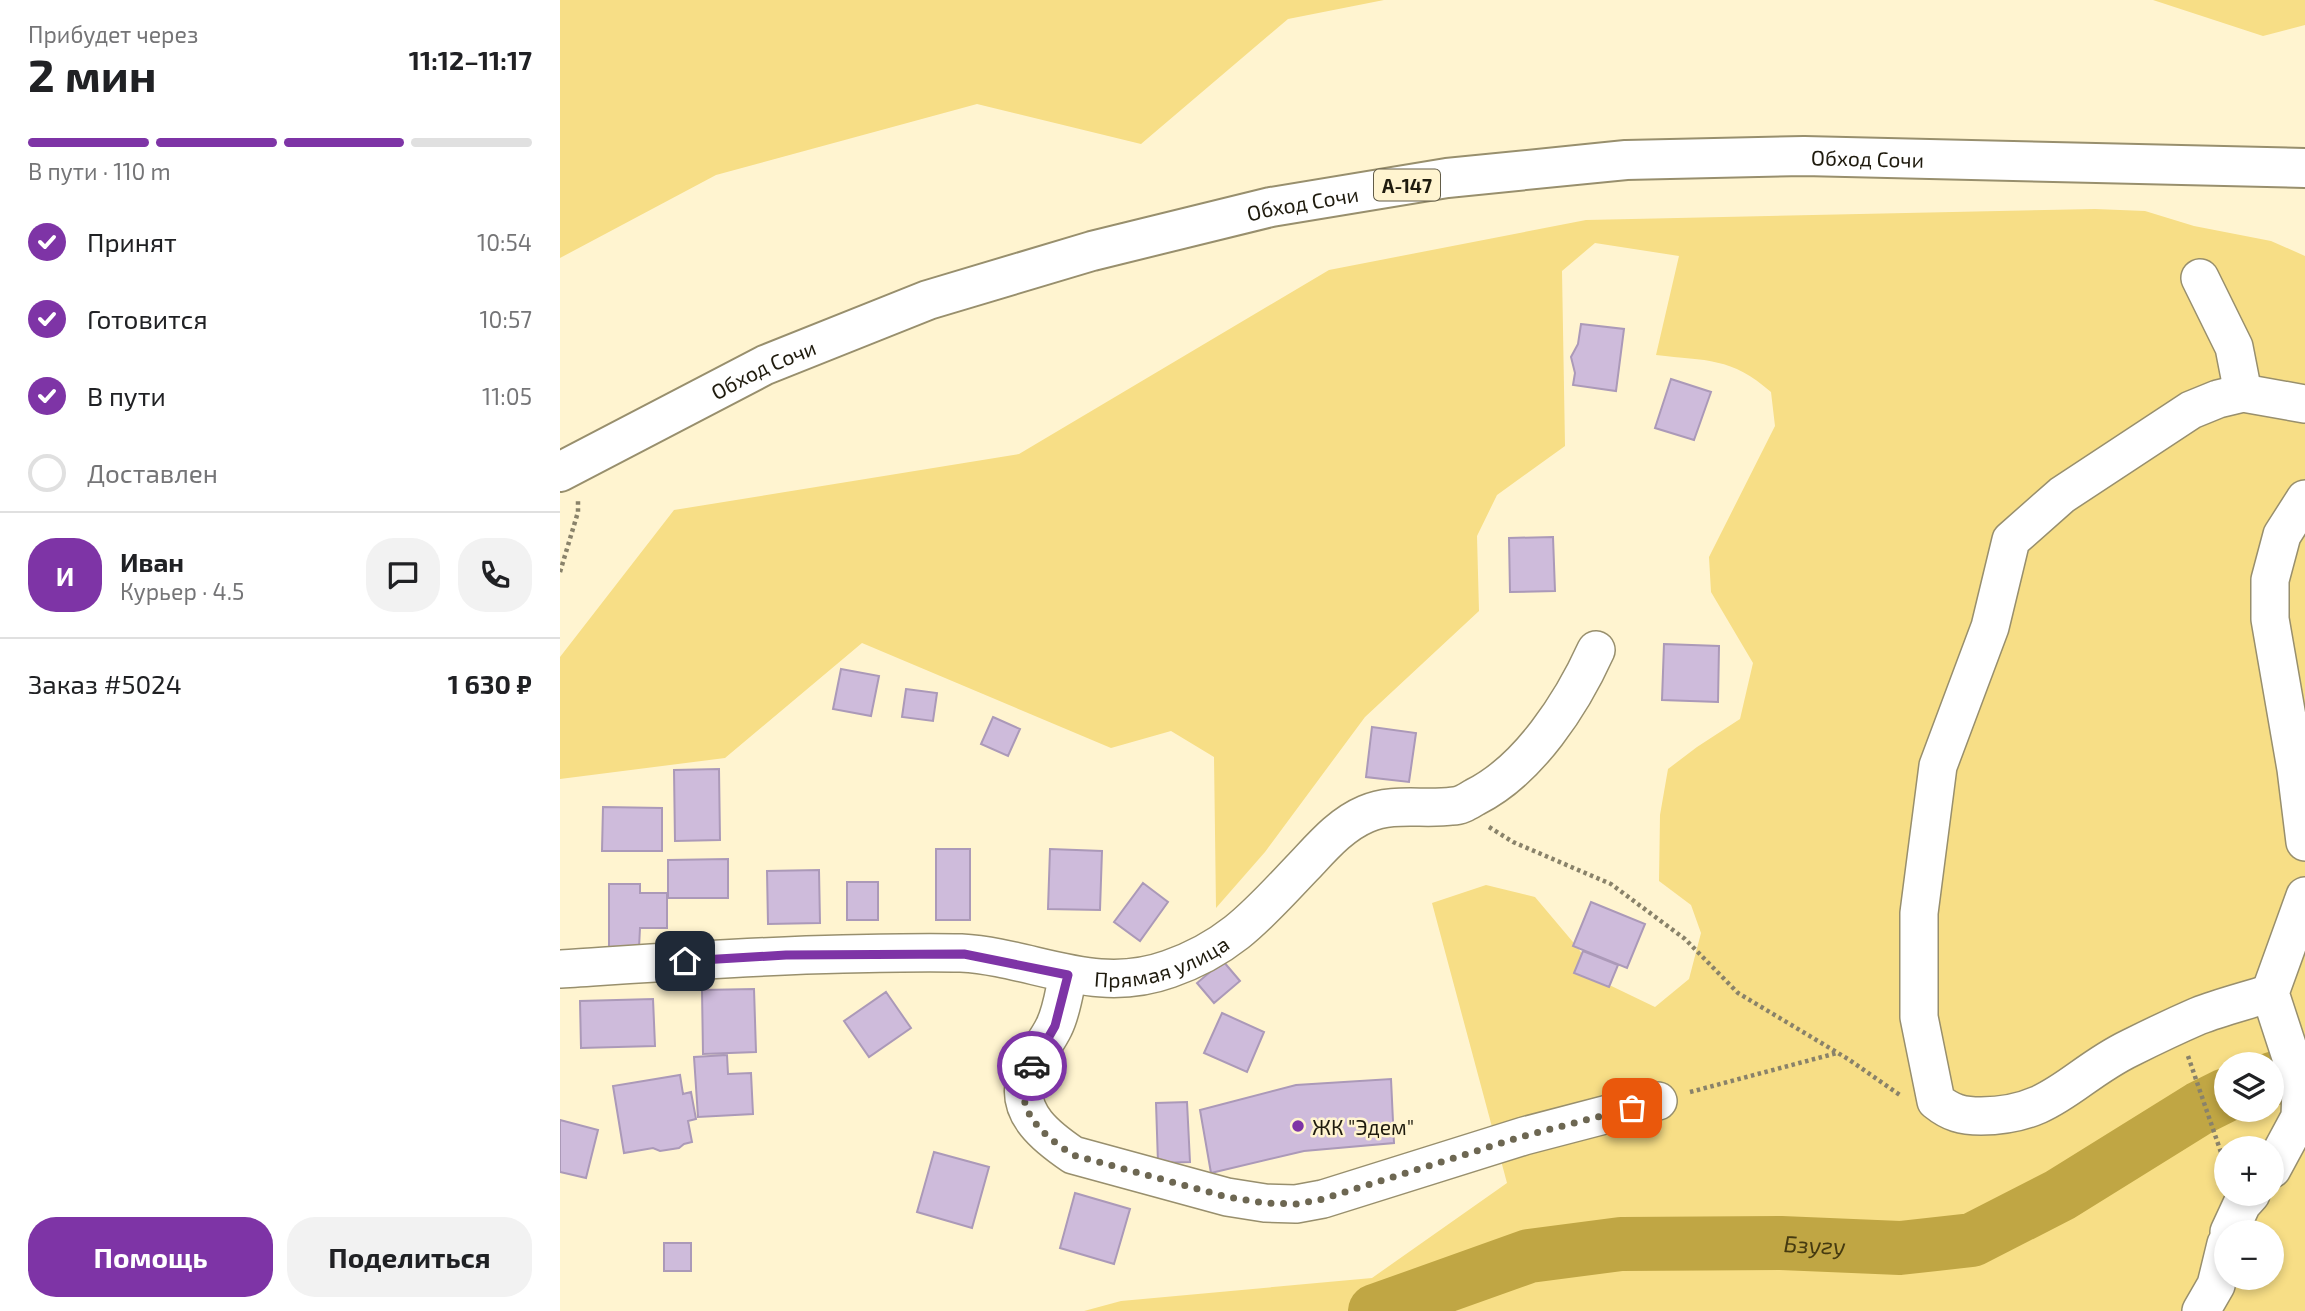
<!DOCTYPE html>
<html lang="ru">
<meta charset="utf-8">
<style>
:root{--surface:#fff;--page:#f2f2f2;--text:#202124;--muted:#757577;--line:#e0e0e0;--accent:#7e34a6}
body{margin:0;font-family:"Exo 2",sans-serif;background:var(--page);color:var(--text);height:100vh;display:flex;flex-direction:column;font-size:26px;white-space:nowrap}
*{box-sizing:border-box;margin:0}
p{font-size:23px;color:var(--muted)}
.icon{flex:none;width:38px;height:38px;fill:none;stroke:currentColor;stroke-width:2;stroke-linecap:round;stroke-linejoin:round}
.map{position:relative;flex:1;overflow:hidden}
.side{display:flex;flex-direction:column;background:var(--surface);width:560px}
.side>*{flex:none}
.tools{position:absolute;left:1654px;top:1052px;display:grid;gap:14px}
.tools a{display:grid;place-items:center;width:70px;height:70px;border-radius:50%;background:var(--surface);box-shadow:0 4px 10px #0003;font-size:35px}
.pin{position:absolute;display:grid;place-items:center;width:60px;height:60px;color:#fff;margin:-30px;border-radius:14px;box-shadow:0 4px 10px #0006}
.courier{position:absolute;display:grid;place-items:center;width:70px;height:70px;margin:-35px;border:5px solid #7e34a6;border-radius:50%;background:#fff;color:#222;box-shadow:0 2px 9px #0007}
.overview em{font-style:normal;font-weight:700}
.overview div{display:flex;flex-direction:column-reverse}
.overview{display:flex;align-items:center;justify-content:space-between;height:119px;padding:0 28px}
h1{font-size:46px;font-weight:700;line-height:52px}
.bar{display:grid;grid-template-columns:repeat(4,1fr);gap:10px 7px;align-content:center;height:84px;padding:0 28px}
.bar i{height:9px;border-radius:5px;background:var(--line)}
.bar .on{background:var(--accent)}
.bar p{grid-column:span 4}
.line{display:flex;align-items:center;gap:18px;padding:0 28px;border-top:2px solid var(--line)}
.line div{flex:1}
.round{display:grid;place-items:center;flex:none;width:74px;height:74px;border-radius:28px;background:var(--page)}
ol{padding:0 28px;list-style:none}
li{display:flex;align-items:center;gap:21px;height:77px}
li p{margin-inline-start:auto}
li .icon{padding:7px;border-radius:50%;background:var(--accent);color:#fff;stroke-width:4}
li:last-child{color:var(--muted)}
li i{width:38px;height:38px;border:4px solid var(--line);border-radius:50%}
.cta{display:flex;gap:14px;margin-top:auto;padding:14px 28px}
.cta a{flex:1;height:80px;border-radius:28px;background:var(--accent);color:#fff;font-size:28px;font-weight:700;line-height:80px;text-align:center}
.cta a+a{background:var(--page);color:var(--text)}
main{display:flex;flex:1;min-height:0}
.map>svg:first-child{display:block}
.green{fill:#f7de86;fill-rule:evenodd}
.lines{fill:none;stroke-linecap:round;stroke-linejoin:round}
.river{stroke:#c0a644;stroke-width:54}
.building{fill:#cebbdb;stroke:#ab99b8;stroke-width:2}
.minor-casing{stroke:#988f6d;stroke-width:40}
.highway-casing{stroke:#988f6d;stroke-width:42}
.path{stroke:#89826a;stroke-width:4.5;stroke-dasharray:3.5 3.5;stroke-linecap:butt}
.minor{stroke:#fff;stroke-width:37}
.highway{stroke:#fff;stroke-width:38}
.done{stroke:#6d6752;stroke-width:7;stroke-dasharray:0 12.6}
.route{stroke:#7e34a6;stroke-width:9}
.poi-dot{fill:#7e34a6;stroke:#fff4d0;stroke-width:2.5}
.labels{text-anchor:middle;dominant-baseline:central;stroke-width:5;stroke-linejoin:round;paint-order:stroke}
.shield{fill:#fff4d0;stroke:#625c48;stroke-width:2}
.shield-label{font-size:19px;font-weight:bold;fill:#1f1b0e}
.street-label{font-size:21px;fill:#1f1b0e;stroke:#fff4d0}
.poi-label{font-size:21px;fill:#1f1b0e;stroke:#fff4d0;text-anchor:start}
.water-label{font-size:23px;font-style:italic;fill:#453a10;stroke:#fff4d0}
</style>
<main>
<section class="side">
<div class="overview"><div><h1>2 мин</h1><p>Прибудет через</p></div><em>11:12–11:17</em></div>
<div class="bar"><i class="on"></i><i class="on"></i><i class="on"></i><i></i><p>В пути · 110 m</p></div>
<ol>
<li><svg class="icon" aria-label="check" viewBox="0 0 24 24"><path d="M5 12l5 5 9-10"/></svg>Принят<p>10:54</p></li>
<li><svg class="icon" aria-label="check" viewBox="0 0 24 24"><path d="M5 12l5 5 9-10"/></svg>Готовится<p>10:57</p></li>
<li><svg class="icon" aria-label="check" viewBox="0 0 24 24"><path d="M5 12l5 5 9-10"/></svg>В пути<p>11:05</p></li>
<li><i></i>Доставлен</li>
</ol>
<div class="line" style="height:126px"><b class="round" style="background:var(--accent);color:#fff">И</b><div><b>Иван</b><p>Курьер · 4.5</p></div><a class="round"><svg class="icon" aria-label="chat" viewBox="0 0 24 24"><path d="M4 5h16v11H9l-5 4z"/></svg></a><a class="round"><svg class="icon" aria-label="phone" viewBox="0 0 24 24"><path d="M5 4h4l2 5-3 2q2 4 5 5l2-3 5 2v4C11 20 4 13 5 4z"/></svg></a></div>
<div class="line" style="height:91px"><div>Заказ #5024</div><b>1 630 ₽</b></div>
<div class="cta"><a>Помощь</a><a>Поделиться</a></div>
</section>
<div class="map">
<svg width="1745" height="1311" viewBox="0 0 1745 1311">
<rect width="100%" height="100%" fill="#fff4d0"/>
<path class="green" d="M0 0H824L728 19 581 144 417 104 156 175 0 258Z
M1593 0H1745V25L1703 36Z
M1535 209 1585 211 1634 226 1711 241 1745 256V1311H524L561 1301 812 1278 947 1183 872 903 926 885 975 897 1018 948 1041 981 1095 1007 1129 979 1141 933 1131 905 1099 881 1100 815 1108 769 1137 747 1180 719 1193 663 1151 592 1149 557 1215 426 1211 392C1171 357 1147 361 1096 355L1119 256 1035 243 1002 271 1005 446 937 495 917 536 919 611 805 717 705 852 656 908 654 757 611 731 551 748 302 643 165 758 0 779V657L114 510 459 454 769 270 1026 220ZM1666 1064H1712V1110H1666ZM1666 1148H1712V1194H1666ZM1666 1232H1712V1278H1666Z"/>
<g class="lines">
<g class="river">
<path d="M1712 1079 1745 1069"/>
<path id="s1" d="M815 1311 969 1256 1061 1244 1221 1243 1340 1248 1412 1240 1500 1195 1640 1108 1666 1095"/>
</g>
</g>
<path class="building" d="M1021 324 1064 329 1056 391 1013 385 1015 373 1011 357 1018 344Z
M1111 379 1151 392 1134 440 1095 428Z
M993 537 995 591 950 592 949 538Z
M1104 644 1159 646 1158 702 1102 700Z
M281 669 319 676 311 716 273 709Z
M346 689 377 693 373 721 342 717Z
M433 717 460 729 448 756 421 744Z
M812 727 856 733 849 782 806 777Z
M159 769 160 840 115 841 114 770Z
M43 807 102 808V851H42Z
M376 849H410V920H376Z
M490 849 542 851 540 910 488 909Z
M168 859V898H108V860Z
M259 870 260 923 208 924 207 871Z
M287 882H318V920H287Z
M583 883 608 902 580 941 554 922Z
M49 884H80V893H107V928H80L79 948H49Z
M1031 902 1085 924 1067 968 1013 946Z
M1023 951 1058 965 1049 987 1014 973Z
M663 961 680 981 654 1003 637 983Z
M194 989 196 1052 143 1054 142 990Z
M326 992 351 1028 309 1057 284 1021Z
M93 999 95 1046 21 1048 20 1001Z
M662 1013 704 1032 687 1072 644 1053Z
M167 1055 168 1074 191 1073 193 1114 138 1117 134 1057Z
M120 1075 123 1094 131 1092 136 1119 128 1121 132 1142 124 1144 119 1148 100 1151 93 1148 64 1153 53 1086Z
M831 1079 834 1143 744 1151 651 1173 640 1110 736 1085Z
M627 1102 630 1162 598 1163 596 1103Z
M0 1120 38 1130 26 1178 0 1172Z
M374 1152 429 1167 412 1228 357 1212Z
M515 1193 570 1209 554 1264 500 1248Z
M104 1243H131V1271H104Z"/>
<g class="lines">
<defs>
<g id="minor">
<path d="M1640 278 1674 347 1683 393"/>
<path d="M1745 499 1722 535 1710 580V619L1736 769 1745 842"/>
<path id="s2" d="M0 969C94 963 188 956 283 954 322 953 361 952 401 953 474 957 534 996 609 969 672 947 699 913 743 867 762 847 780 825 806 814 833 802 864 810 893 806 901 806 908 801 915 797 969 770 1012 703 1036 650"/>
<path d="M508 975C504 992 502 1011 494 1027 486 1044 470 1061 465 1079 456 1114 488 1138 513 1155L667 1197 705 1203 736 1204 763 1199 964 1136 1098 1101"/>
<path d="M1710 993C1686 1001 1661 1007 1638 1016 1615 1026 1592 1037 1570 1048 1512 1076 1493 1116 1421 1116 1402 1116 1391 1113 1376 1101L1359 1017V913L1378 766 1430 627 1451 540 1502 495 1631 410 1658 399 1683 393 1745 404"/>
<path d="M1712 1169 1740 1117 1741 1088 1710 993 1745 896"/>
<path d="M1669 1232 1682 1204 1691 1194"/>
<path d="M1641 1311 1656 1285 1666 1244"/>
</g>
<g id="highway">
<path id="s3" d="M0 472 205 365 368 300 532 251 711 207 887 178 1066 160 1244 156 1745 168"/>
</g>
</defs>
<use href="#minor" class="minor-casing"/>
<use href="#highway" class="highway-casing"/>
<path class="path" d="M0 572 18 512V499
M929 827 953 842 1051 884 1125 939 1178 993 1288 1059 1340 1095
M1628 1056 1666 1167
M1130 1092 1277 1053"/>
<use href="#minor" class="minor"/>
<use href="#highway" class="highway"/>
</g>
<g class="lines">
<path class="done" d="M472 1066C448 1106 481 1134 513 1155L667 1197 705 1203 737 1204 763 1199 964 1136 1072 1108"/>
<path class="route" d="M125 961 226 955 404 954 508 975 495 1026 472 1066"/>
</g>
<circle class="poi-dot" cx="738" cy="1126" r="7"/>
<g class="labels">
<rect class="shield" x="814" y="169.5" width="66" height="31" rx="5"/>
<g class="shield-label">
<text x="847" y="185">А-147</text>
</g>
<g class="street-label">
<text stroke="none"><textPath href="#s3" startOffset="1362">Обход Сочи</textPath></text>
<text stroke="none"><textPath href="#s3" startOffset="794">Обход Сочи</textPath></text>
<text stroke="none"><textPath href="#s3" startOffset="228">Обход Сочи</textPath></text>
<text stroke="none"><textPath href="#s2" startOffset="607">Прямая улица</textPath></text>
</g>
<g class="poi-label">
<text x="752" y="1126">ЖК "Эдем"</text>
</g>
<g class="water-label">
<text stroke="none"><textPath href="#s1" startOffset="450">Бзугу</textPath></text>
</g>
</g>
</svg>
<div class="tools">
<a><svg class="icon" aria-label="layers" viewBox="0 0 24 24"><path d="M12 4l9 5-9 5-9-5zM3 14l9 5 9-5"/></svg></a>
<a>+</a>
<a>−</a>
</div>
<div class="pin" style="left:1072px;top:1108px;background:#ea580c"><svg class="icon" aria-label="bag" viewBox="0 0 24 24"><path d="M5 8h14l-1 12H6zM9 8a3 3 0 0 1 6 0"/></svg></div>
<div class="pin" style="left:125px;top:961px;background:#1f2937"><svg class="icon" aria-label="home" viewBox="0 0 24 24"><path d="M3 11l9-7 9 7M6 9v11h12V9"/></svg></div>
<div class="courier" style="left:472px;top:1066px"><svg class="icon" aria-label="car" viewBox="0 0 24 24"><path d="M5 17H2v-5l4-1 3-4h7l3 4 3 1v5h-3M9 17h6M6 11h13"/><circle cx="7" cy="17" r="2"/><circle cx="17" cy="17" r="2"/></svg></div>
</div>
</main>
